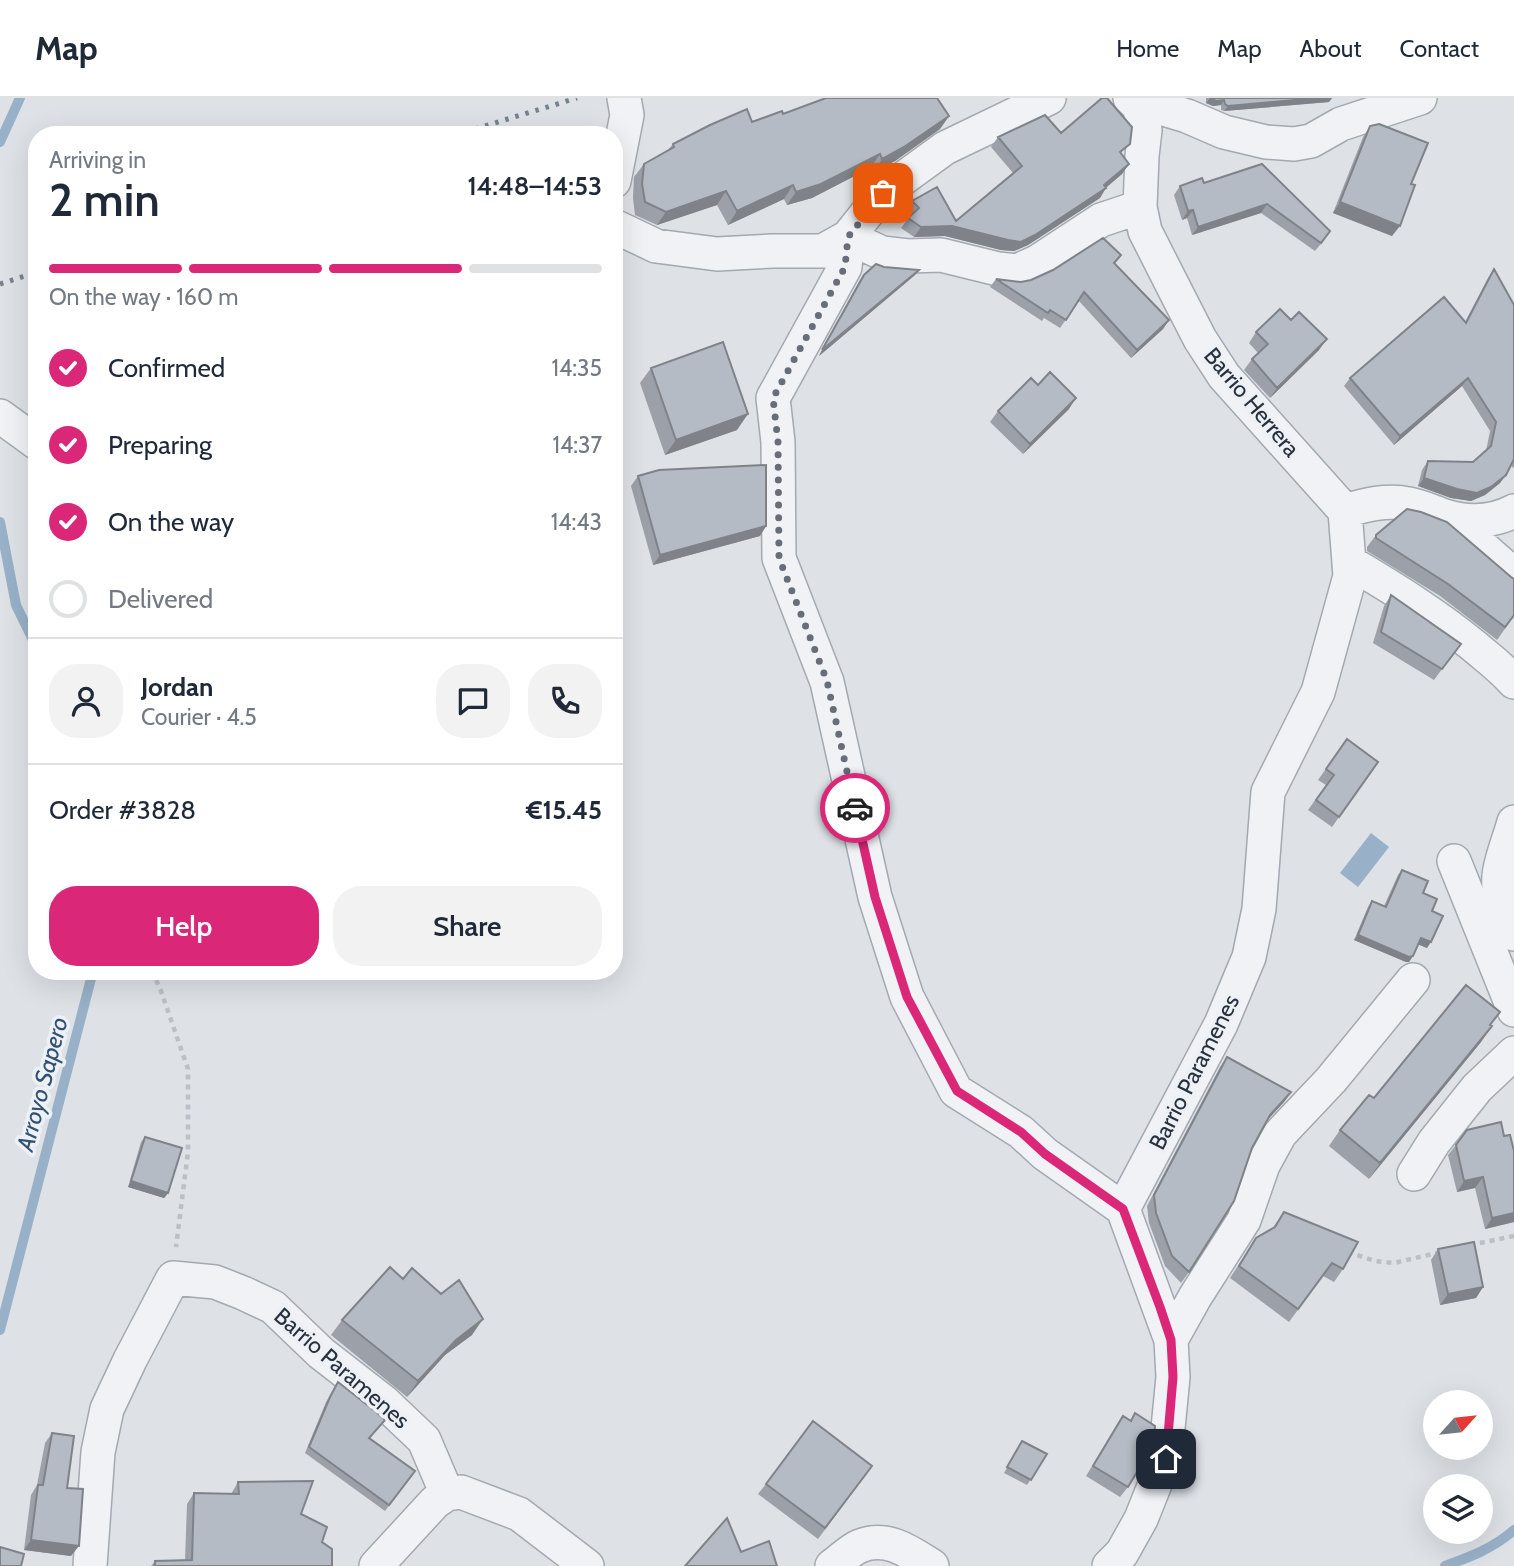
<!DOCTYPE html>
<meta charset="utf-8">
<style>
:root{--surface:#fff;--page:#f2f2f3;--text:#1f2937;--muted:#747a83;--line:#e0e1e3;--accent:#db2777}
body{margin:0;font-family:Cabin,sans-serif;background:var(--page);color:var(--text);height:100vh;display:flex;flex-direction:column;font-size:26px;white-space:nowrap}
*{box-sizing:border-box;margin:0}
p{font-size:23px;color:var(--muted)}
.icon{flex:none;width:38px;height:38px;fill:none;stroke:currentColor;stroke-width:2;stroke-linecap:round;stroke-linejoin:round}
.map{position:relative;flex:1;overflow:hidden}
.panel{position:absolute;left:28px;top:28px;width:595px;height:854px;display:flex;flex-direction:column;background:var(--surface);border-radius:28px;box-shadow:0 7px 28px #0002}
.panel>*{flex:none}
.needle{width:46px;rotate:63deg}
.tools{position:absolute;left:1423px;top:1292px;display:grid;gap:14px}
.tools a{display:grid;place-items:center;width:70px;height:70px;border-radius:50%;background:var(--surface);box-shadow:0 7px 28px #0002;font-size:35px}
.pin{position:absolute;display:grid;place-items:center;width:60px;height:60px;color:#fff;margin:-30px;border-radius:14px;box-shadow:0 4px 10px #0006}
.courier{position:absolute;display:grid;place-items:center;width:70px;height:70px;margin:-35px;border:5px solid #db2777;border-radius:50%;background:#fff;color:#222;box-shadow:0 2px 9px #0007}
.overview em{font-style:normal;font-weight:600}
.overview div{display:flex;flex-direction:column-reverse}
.overview{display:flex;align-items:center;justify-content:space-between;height:119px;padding:0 21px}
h1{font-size:46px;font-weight:600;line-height:52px}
.bar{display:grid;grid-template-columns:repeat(4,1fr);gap:10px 7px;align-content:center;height:84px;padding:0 21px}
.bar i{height:9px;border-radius:5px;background:var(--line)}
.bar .active{background:var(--accent)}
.bar p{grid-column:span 4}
.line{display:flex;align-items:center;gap:18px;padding:0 21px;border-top:2px solid var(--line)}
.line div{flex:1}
.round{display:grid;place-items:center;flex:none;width:74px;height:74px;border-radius:28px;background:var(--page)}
ol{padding:0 21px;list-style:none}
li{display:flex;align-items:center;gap:21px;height:77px}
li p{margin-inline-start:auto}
li .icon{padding:7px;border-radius:50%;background:var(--accent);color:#fff;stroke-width:4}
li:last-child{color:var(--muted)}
li i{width:38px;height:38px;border:4px solid var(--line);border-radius:50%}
.primary-button{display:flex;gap:14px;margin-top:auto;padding:14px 21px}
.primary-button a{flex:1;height:80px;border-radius:28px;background:var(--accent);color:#fff;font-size:28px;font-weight:600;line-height:80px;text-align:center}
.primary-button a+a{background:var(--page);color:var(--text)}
header{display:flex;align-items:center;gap:42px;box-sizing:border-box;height:98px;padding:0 35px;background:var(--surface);border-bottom:2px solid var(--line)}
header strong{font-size:33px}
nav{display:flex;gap:38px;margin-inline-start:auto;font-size:24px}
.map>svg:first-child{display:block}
.water{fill:#98b1c8}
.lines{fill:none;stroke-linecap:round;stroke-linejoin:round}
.stream{stroke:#98b1c8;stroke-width:10}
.minor-casing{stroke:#a3a9b1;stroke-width:36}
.path{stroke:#bcc0c6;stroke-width:4.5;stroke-dasharray:5 5;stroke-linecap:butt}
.minor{stroke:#f0f2f6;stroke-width:33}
.rail{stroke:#778291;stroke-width:5;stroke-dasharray:3.5 7;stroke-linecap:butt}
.wall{fill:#9ca1a9}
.shaded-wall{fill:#7f8389}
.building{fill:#b5bbc4;stroke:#7f8389;stroke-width:2}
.done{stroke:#676e79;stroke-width:7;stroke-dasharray:0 12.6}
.route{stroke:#db2777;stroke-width:9}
.labels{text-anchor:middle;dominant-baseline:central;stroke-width:7;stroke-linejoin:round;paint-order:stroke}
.street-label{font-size:23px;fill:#27303e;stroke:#edf1f5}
.water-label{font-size:24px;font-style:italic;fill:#315072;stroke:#edf1f5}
</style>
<header>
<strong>Map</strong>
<nav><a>Home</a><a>Map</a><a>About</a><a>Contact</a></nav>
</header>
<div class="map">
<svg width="1514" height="1468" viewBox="0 0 1514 1468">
<rect width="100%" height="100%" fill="#dee2e7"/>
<path class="water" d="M1371 735 1389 749 1358 789 1340 775Z"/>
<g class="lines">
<path class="stream" d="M0 44 20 0
M0 424 16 507 37 550
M0 1232 93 873
M1445 1468C1470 1459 1494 1450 1514 1432"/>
<defs>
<path id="minor" d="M1130 0 1139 8 1145 32 1142 58 1140 109 1145 133 1179 200 1200 241 1224 278 1345 413C1365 407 1387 401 1409 406 1421 408 1433 414 1445 418 1468 425 1493 424 1514 413
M1139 8 1160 10 1187 18 1224 34 1266 44 1294 46 1311 43 1341 26 1420 0
M614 83 627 17 624 0
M614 128 656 148 717 156 773 153H823L848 139 883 95 945 50 1049 0
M0 318 37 345
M1448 419 1514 477
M1349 464C1393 490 1435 516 1474 548 1488 560 1502 570 1514 584
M1514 724C1510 739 1500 763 1499 778 1497 798 1506 818 1514 836
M1454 763 1514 912
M1414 1076 1434 1044 1477 990 1514 955
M1123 1111 1045 1056 1021 1034 956 993 907 899 875 799 827 584 779 460 778 344 773 300 845 169 848 139 882 155 908 158 941 157 998 171 1017 173 1037 164 1101 122 1140 109
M1171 1242 1195 1199 1244 1122 1263 1067 1280 1036 1331 982 1413 882
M90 1468 98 1354 107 1311 130 1262 173 1180 215 1184 243 1195 273 1209 321 1255 384 1304 424 1342 447 1396
M376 1468 435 1404 447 1396 461 1394 519 1416 587 1468
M832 1468C841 1462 850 1452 860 1448 887 1437 910 1454 932 1468
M1109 1468 1122 1455 1141 1421 1165 1361 1173 1279 1171 1242 1123 1111 1221 926 1249 859 1259 811 1268 694 1318 594 1350 478 1345 413"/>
</defs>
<use href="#minor" class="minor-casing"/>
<path class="path" d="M152 873 161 893 188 971V1054L176 1149
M1470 1147 1514 1138
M1348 1154 1375 1163 1394 1165 1441 1154"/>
<use href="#minor" class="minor"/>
<path class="rail" d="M455 37 577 0
M0 186 37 174"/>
</g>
<path class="wall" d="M1206 0H1332L1329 4 1224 13 1221 12V7L1213 8 1206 5Z
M783 16 949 18 940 31 895 63 873 74 870 70 812 100 787 107 784 101 728 127 717 107 657 127 635 117 633 100 634 79 644 66 668 52 673 46Z
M1370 28 1411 86 1392 138 1333 115 1363 39Z
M1061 35 1122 56 1129 66 1122 76 1106 89 1100 100 1028 147 1014 153 1001 152 945 138 914 139 901 130 910 118 906 113 912 103 956 123 1013 75 991 49 998 39Z
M1262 66 1324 142 1315 153 1261 115 1192 137 1187 120 1182 122 1174 97 1180 88 1204 85Z
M1115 166 1169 222 1163 231 1131 260 1079 203 1060 230 1044 220 1042 223 990 189 996 181 1021 184Z
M1494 171 1514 207V369L1513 370 1511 367 1500 385 1485 397 1471 403 1451 400 1418 388 1422 372 1428 363 1473 364 1486 353 1490 333 1462 288 1394 347 1344 288 1350 280 1465 224 1488 180Z
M864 177H915L819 258 860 182Z
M1256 234 1319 252 1270 300 1244 272 1252 261 1258 255 1249 245Z
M651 270 737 332 665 357 640 285Z
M1038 287 1069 311 1023 356 990 324 998 313Z
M638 378 766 428 760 438 653 467 631 388Z
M1376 437 1511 479 1514 518 1497 542 1440 498 1367 453V449Z
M1391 497 1453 556 1434 582 1373 545 1384 508Z
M1347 641 1378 664 1332 729 1308 712 1326 687 1318 682Z
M1402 772 1423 795 1432 813 1427 850 1418 846 1413 858 1409 864H1406L1354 842 1368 809 1372 803 1384 808 1398 777Z
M1491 927 1481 944 1369 1081 1329 1048 1340 1032 1374 1000Z
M1227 959 1291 994 1284 1004 1267 1022 1189 1174 1181 1185 1165 1168 1149 1125 1147 1108 1220 969Z
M1504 1038 1514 1053V1124L1485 1131 1475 1090 1457 1094 1448 1057 1456 1047Z
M145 1039 168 1095 164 1100 128 1089 141 1044Z
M1284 1114 1343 1171 1334 1184 1323 1178 1289 1224 1230 1180 1256 1140 1272 1131Z
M1438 1151 1483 1189 1476 1200 1440 1207 1431 1162Z
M403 1181 472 1237 445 1257 407 1299 331 1237 342 1222Z
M338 1284 385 1322 370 1340 415 1373 385 1413 305 1355 326 1304Z
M1123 1318 1128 1389 1120 1399 1086 1378Z
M52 1335 67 1390 71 1458 24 1452 31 1397 37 1387 45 1345Z
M1022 1343 1047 1356 1027 1387 1004 1375Z
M865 1378 818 1441 758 1396 766 1386Z
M238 1384 301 1416 322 1444 332 1468H151L155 1463 185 1462 187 1406 194 1395 231 1396Z"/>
<path class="shaded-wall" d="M1210 0 1224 2 1221 7 1213 8 1206 5Z
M1318 0H1332L1329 4 1224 13 1228 8Z
M949 18 940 31 895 63 873 74 882 61Z
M880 56 870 70 812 100 787 107 796 94Z
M1129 66 1122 76 1100 95 1106 90 1100 100 1028 147 1014 153 1001 152 945 138 914 139 921 129 952 128 1104 87Z
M793 87 784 101 728 127 737 113Z
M726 93 717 107 657 127 666 114Z
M1340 104 1400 128 1392 138 1333 115Z
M1267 106 1261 115 1192 137 1198 129Z
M1193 112 1187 120 1182 122 1188 113Z
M919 172 915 177 819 258 822 252Z
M1169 222 1163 231 1131 260 1137 252Z
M1327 241 1319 252 1270 300 1277 290Z
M1468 280 1462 288 1394 347 1400 338Z
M1076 300 1069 311 1023 356 1030 346Z
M748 316 737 332 665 357 676 342Z
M1506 377 1500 385 1485 397 1471 403 1451 400 1418 388 1424 380Z
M766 428 760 438 653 467 660 457Z
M1358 837 1413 858 1409 864H1406L1354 842Z
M1421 840 1431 844 1427 850 1417 846Z
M1492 928 1481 944 1369 1081 1380 1065Z
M1291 994 1284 1004 1263 1027 1270 1017Z
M1483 1079 1475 1090 1457 1094 1464 1083Z
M131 1083 168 1095 164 1100 128 1089Z
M1514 1115V1124L1485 1131 1492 1120Z
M1483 1189 1476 1200 1440 1207 1448 1196Z
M483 1221 472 1237 445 1257 407 1299 418 1283 456 1242Z
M31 1442 79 1448 71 1458 24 1452Z"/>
<path class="building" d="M826 0H937L949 18 904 49 882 61 880 56 821 86 796 94 793 87 737 113 726 93 666 114 645 104 642 86 644 66 674 49 673 46 710 27 747 11 752 24 782 13 783 16Z
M1102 0H1107L1132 29 1130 46 1120 54 1129 66 1104 87 1106 90 1035 137 1021 144 1008 142 952 128 921 129 908 120 919 110 912 103 937 89 956 123 1022 68 998 39 1045 17 1061 35Z
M1210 0H1318L1228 8 1225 6 1224 2 1216 3Z
M1379 26 1428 45 1411 86 1415 87 1400 128 1340 104 1370 28Z
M1262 66 1330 133 1321 145 1267 106 1198 129 1193 112 1188 113 1180 88 1202 80 1204 85Z
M1103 140 1121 157 1114 165 1169 222 1137 252 1084 194 1066 222 1050 212 1048 215 996 181 1021 184 1031 182 1053 172Z
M876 166 884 169 919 172 822 252 864 177Z
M1494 171 1514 207V361L1506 377 1491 389 1477 395 1457 391 1424 380 1428 363 1473 364 1491 348 1496 324 1468 280 1400 338 1350 280 1444 199 1466 225Z
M1280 211 1291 222 1299 214 1327 241 1277 290 1252 261 1268 246 1256 234Z
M723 244 748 316 676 342 651 270Z
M1050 274 1076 300 1030 346 998 313 1031 280 1038 287Z
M766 367V428L660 457 638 378 659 372Z
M1407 411 1421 414 1447 424 1511 479 1514 481V517L1505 529 1448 486 1376 440V437Z
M1391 497 1461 546 1442 571 1381 534Z
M1347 641 1378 664 1339 719 1316 702 1334 677 1326 671Z
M1402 772 1428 783 1423 795 1437 801 1432 813 1443 818 1431 844 1421 840 1413 858 1409 859 1358 837 1372 803 1386 809Z
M1466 887 1500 914 1490 927 1492 928 1380 1065 1340 1032 1369 997 1374 1000Z
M1227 959 1291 994 1270 1017 1252 1050 1234 1103 1189 1174 1172 1158 1156 1115 1154 1097Z
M1501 1024 1504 1038 1510 1037 1514 1053V1115L1492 1120 1483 1079 1464 1083 1456 1047 1467 1032Z
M145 1039 182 1050 168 1095 131 1083Z
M1284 1114 1358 1144 1343 1171 1332 1165 1298 1211 1239 1168 1256 1140 1275 1129Z
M1474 1144 1483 1189 1448 1196 1438 1151Z
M390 1169 403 1181 412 1170 441 1196 459 1182 483 1221 456 1242 418 1283 342 1222Z
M338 1284 375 1313 385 1322 369 1340 415 1373 389 1407 309 1349 330 1299Z
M1135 1315 1155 1328 1154 1346 1128 1389 1093 1368 1123 1318 1131 1323Z
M813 1323 872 1368 825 1430 766 1386Z
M52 1335 74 1338 67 1390 83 1391 79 1448 31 1442 38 1387H43Z
M1022 1343 1047 1356 1031 1382 1007 1369Z
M313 1383 301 1416 327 1429 322 1444 332 1451V1468H155V1463L192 1462 194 1395 239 1396 238 1384Z
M727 1420 741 1454 769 1443 777 1468H685Z
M0 1449 24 1456 21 1468H0Z"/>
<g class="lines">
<path class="done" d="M855 710 827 583 779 460 778 344 773 300 845 169 848 139 883 95"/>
<path class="route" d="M855 710 875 799 907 899 957 993 1021 1034 1045 1056 1123 1111 1160 1209 1171 1242 1173 1279 1166 1361"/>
</g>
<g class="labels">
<g class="street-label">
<text transform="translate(1252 304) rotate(50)">Barrio Herrera</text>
<text transform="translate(1194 974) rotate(-63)">Barrio Paramenes</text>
<text transform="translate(342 1270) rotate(41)">Barrio Paramenes</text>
</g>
<g class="water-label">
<text transform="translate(42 986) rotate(-75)">Arroyo Sapero</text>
</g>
</g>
</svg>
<div class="tools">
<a><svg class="needle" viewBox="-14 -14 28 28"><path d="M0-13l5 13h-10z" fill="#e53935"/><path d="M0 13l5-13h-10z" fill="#747a83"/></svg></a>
<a><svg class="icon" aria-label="layers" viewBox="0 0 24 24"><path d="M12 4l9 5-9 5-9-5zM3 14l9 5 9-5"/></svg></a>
</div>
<div class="pin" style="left:883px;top:95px;background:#ea580c"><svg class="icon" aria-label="bag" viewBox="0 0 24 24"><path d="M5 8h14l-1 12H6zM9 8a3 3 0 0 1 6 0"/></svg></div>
<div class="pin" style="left:1166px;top:1361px;background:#1f2937"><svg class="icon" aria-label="home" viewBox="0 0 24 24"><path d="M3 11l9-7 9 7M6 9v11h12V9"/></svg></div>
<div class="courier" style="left:855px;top:710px"><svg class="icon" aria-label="car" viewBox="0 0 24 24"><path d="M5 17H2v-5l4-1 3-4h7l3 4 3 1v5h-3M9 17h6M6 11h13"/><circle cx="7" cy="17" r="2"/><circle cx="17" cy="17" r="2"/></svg></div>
<section class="panel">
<div class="overview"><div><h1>2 min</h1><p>Arriving in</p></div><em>14:48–14:53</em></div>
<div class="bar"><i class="active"></i><i class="active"></i><i class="active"></i><i></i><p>On the way · 160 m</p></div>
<ol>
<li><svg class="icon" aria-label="check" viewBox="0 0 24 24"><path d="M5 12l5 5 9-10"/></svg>Confirmed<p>14:35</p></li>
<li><svg class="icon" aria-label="check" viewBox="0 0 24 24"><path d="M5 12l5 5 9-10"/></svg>Preparing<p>14:37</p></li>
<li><svg class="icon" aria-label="check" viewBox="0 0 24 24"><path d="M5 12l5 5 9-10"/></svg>On the way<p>14:43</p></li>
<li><i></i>Delivered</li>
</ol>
<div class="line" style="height:126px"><a class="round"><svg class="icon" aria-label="person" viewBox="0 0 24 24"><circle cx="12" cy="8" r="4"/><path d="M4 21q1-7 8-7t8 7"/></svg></a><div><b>Jordan</b><p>Courier · 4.5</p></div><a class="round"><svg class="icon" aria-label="chat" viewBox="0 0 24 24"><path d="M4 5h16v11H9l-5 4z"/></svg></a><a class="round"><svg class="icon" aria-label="phone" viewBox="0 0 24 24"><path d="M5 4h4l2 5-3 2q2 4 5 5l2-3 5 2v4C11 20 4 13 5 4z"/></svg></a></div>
<div class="line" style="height:91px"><div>Order #3828</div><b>€15.45</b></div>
<div class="primary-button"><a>Help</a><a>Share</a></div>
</section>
</div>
